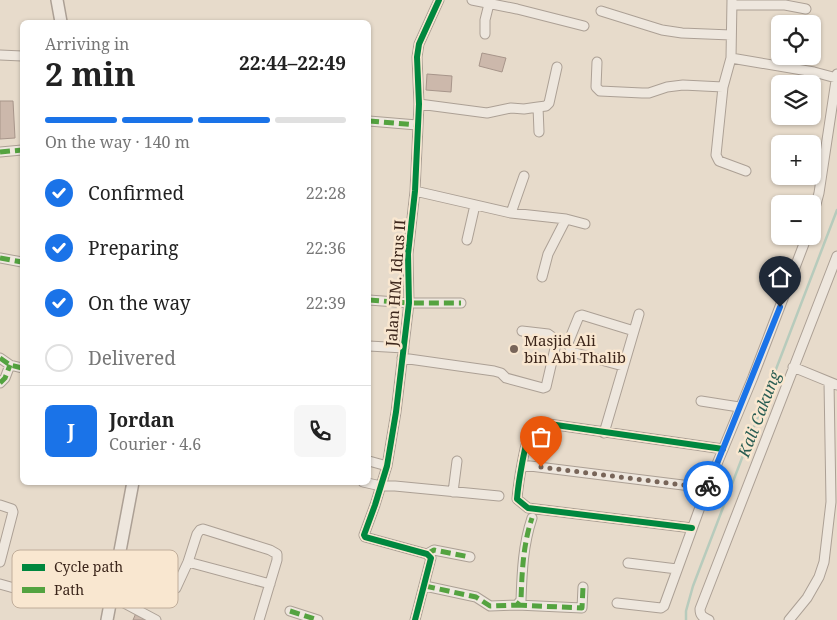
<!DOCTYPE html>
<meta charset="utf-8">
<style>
:root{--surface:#fff;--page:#f6f6f6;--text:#222;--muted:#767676;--line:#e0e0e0;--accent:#1a73e8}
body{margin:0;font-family:"Noto Serif",serif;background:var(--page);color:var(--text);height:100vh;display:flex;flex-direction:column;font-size:19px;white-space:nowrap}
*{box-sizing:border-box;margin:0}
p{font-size:16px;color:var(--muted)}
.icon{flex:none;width:28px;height:28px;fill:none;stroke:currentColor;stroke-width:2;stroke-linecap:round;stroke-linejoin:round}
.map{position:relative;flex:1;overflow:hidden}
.drawer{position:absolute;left:20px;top:20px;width:351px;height:465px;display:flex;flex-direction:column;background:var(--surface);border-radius:8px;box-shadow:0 1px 4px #0004}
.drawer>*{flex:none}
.fabs{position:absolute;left:771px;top:15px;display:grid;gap:10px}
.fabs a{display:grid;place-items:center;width:50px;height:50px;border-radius:8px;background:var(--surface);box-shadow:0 1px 4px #0004;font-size:25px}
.pin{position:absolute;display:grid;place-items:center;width:42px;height:42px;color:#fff;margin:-51px -21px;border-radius:50% 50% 50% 0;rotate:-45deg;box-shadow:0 0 5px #0007}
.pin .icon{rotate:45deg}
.courier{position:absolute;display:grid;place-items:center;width:50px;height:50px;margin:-25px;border:4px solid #1a73e8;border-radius:50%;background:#fff;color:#222;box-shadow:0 1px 6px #0007}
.headline em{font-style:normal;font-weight:700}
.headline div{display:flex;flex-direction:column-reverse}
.headline{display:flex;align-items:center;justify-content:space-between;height:85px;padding:0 25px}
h1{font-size:32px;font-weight:700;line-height:38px}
.bar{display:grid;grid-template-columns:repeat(4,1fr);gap:8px 5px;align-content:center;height:60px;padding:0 25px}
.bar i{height:6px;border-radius:4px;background:var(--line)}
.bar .current{background:var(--accent)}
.bar p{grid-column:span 4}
.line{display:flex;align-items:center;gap:12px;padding:0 25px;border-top:1px solid var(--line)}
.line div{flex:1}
.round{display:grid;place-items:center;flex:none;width:52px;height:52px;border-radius:8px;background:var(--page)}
ol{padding:0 25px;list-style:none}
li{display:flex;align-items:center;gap:15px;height:55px}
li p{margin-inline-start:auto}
li .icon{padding:5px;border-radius:50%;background:var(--accent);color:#fff;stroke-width:4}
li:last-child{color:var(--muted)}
li i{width:28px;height:28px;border:2px solid var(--line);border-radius:50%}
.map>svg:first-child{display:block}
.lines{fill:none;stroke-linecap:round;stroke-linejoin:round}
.stream{stroke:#b7cbbc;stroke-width:2.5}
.building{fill:#ccb8ab;stroke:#a7958a}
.minor-casing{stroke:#aca095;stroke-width:11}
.tertiary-casing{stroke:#aca095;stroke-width:14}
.minor{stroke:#eee7de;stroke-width:9}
.tertiary{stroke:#eee7de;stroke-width:11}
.quiet{stroke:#54a340;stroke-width:5;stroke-dasharray:10 5;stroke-linecap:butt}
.cycleway-casing{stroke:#f9e7d0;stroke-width:9}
.cycleway{stroke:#00873e;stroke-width:6}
.done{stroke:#786559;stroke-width:5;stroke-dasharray:0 9}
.route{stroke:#1a73e8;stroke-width:6}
.poi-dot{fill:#786559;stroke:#f9e7d0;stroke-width:2}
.labels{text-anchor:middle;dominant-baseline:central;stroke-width:5;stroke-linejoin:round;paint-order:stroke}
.street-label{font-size:15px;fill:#3c261b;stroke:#f9e7d0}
.poi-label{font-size:15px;fill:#3c261b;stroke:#f9e7d0;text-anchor:start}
.water-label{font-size:16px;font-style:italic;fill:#295d52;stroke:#f9e7d0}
.key{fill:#f9e7d0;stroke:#c0ad9a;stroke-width:1}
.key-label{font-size:14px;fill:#3c261b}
</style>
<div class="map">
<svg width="837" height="620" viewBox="0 0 837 620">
<rect width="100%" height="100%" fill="#e7dbcb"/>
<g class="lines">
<path class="stream" d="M686 620V611L693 586 837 210"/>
</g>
<path class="building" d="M482 53 506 58 502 72 479 66Z
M427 74 452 76 451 92 426 90Z
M0 101H13L15 138 0 139Z
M136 613 155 620H133Z"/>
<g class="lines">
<defs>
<path id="minor" d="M472 0 517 9 584 26
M732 0 731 58 723 87 716 155 719 161 746 171
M733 5H785L806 9
M601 11 662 30 682 33 731 35
M485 34V20L489 4
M0 55 22 56
M731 58 814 72 836 78
M597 62 596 87 600 91 642 93H649L667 87 683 85 723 87
M419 104 487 113 511 108 524 109 538 107 546 106 549 103 557 67
M538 107 539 132
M369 121 417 125
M0 152 22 150
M415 191 511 213 566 219 585 224
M511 213 524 176
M812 219 819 193 837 74
M467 240 475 205
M0 258 22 262
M542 277 548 254 566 219
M369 300 409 303H461
M369 346 404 348
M0 358 10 365 22 368
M402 358 494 371 501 373 506 378 543 388 546 387 556 344 555 339 548 334 522 331
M623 366 572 352 568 343 579 316 582 315 634 331
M793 367 837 385
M0 383 5 378 10 365
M701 401 739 407
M604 433 639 314
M369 461 387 466
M522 465 707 488
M363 482 381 486H395L499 496
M453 492 457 461
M0 505 12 509 13 512 0 562
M692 528 528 508 517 499C518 486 525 438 532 429 534 425 537 424 542 423L723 449
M427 554 434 550 470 557
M188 562 270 584
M628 563 677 569
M115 573 176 588 188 562 197 534 200 530 203 529 270 550 277 554V560L259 620
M0 584 39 595
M425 586 476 597 490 606 517 605 521 600C522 572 523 545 532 518
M111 596 156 620
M617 603 661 608 664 606 707 488 753 377 807 236
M517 605 582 608 583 587
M290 611 318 620
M415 620 431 558 427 554 365 537 364 535 375 505 387 466 396 412 409 303 408 254 415 191 419 104 417 57 419 44 439 0
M709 620C703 617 700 616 700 609L837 256
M789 620 807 598 819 577 824 562 831 502 829 382"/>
<path id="tertiary" d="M57 0 61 22
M107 620 133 482"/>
</defs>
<use href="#minor" class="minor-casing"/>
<use href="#tertiary" class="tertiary-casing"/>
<use href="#minor" class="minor"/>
<use href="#tertiary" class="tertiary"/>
<path class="quiet" d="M369 121 417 125
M0 152 22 150
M0 258 22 262
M369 300 409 303H461
M0 358 10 365 22 368
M0 383 5 378 10 365
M427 554 434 550 470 557
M425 586 476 597 490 606 517 605 521 600C522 572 523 545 532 518
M517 605 582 608 583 587
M290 611 318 620"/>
<defs>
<path id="cycleway" d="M692 528 528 508 517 499C518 486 525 438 532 429 534 425 537 424 542 423L723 449
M415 620 431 558 427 554 365 537 364 535 375 505 387 466 396 412 409 303 408 254 415 191 419 104 417 57 419 44 439 0"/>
</defs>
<use href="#cycleway" class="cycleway-casing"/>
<use href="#cycleway" class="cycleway"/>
</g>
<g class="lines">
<path class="done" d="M541 467 707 488 708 486"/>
<path class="route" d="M708 486 780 307"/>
</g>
<circle class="poi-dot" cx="514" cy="349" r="5"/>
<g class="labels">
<g class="street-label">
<text transform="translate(395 283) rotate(-86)">Jalan HM. Idrus II</text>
</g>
<g class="poi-label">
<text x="524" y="340">Masjid Ali<tspan x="524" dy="17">bin Abi Thalib</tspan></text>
</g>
<g class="water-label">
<text transform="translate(759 414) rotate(-69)">Kali Cakung</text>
</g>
</g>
<rect x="12" y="550" width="166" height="58" rx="8" class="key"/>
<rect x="22" y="564" width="23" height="7" fill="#00873e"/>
<rect x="22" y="587" width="23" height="6" fill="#54a340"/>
<g class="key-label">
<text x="54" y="572">Cycle path</text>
<text x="54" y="595">Path</text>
</g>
</svg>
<div class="fabs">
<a><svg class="icon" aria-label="locate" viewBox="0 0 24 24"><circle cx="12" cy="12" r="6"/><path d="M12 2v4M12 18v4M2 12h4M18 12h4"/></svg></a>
<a><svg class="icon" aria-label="layers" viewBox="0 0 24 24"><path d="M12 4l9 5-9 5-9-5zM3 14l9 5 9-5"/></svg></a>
<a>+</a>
<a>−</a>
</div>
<div class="pin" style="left:541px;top:467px;background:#ea580c"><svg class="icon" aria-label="bag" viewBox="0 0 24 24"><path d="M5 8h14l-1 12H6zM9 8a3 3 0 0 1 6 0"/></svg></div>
<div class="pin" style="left:780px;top:307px;background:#1f2937"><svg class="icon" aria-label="home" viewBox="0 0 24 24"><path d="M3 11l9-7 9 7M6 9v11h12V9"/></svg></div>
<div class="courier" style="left:708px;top:486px"><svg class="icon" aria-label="bike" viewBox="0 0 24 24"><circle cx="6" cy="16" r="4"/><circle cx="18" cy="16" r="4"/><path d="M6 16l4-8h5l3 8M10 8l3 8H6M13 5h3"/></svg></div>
<section class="drawer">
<div class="headline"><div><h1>2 min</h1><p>Arriving in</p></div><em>22:44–22:49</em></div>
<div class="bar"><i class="current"></i><i class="current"></i><i class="current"></i><i></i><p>On the way · 140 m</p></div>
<ol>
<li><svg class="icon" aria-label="check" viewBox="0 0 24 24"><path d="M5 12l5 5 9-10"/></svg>Confirmed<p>22:28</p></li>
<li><svg class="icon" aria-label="check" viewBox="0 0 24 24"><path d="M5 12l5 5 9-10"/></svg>Preparing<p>22:36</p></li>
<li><svg class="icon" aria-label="check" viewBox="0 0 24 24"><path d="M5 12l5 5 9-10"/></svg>On the way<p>22:39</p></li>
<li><i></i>Delivered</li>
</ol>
<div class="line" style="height:90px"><b class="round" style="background:var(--accent);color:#fff">J</b><div><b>Jordan</b><p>Courier · 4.6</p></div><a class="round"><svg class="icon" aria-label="phone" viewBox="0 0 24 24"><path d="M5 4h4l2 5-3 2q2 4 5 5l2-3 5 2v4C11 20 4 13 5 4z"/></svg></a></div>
</section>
</div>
